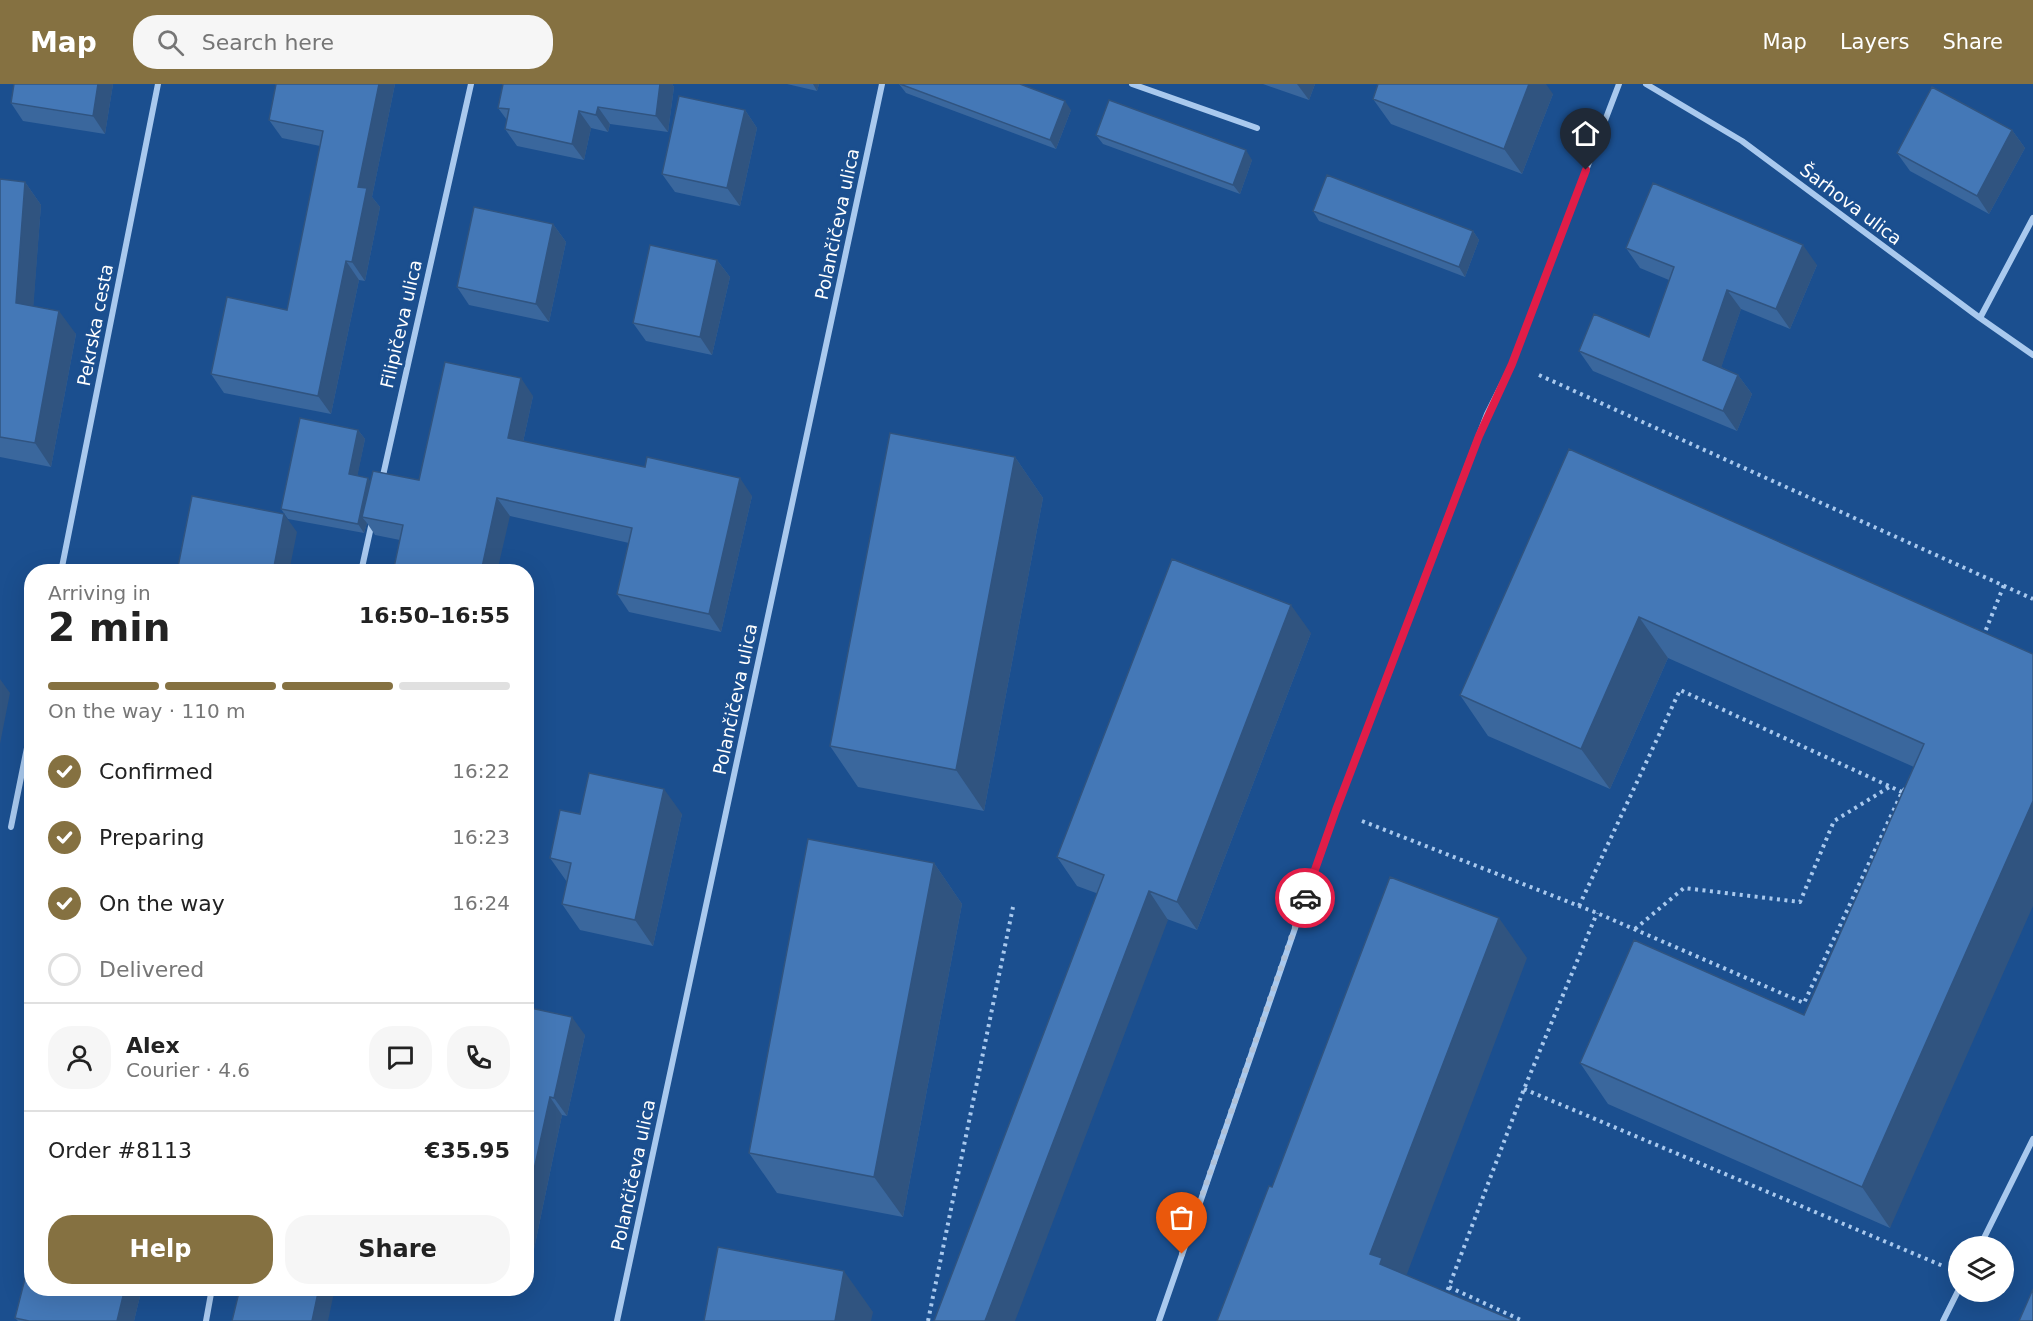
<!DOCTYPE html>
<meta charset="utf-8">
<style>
:root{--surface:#fff;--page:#f6f6f6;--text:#222;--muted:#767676;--line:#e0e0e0;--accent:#857141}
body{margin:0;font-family:"DejaVu Sans",sans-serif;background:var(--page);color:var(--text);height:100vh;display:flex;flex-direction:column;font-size:22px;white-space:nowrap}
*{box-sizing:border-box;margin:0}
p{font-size:20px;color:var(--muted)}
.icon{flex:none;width:33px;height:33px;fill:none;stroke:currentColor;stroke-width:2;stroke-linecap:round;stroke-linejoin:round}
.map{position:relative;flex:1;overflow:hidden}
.drawer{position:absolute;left:24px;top:480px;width:510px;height:732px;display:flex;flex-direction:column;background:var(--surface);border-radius:24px;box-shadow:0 6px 24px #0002}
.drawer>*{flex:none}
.tools{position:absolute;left:1948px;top:1152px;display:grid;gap:12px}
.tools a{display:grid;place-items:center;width:66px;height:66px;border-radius:50%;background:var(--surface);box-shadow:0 6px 24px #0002;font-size:30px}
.pin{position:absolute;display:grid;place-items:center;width:51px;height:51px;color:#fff;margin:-62px -26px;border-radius:50% 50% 50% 0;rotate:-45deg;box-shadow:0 0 6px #0007}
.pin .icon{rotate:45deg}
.courier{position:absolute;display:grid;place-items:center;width:60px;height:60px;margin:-30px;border:4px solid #e11d48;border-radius:50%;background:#fff;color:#222;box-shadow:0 2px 8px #0007}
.summary em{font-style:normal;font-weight:700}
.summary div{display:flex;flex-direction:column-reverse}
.summary{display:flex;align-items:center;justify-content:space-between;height:102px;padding:0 24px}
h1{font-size:39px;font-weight:700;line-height:45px}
.bar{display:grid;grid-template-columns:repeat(4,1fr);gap:9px 6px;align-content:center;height:72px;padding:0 24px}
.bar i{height:8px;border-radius:4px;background:var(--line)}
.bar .on{background:var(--accent)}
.bar p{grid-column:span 4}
.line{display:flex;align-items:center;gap:15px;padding:0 24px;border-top:2px solid var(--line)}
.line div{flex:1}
.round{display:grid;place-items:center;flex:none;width:63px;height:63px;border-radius:24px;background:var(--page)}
ol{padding:0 24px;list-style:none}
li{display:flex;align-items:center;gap:18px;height:66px}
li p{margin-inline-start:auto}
li .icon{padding:6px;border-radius:50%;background:var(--accent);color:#fff;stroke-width:4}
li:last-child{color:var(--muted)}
li i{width:33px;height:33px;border:3px solid var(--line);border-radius:50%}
.action{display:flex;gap:12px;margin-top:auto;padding:12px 24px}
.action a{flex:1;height:69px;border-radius:24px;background:var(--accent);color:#fff;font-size:24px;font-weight:700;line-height:69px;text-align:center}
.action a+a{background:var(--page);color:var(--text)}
header{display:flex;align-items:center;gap:36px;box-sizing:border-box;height:84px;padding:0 30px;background:var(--accent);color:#fff}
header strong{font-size:28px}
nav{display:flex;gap:33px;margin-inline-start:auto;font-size:21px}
.search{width:420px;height:54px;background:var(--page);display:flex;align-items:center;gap:15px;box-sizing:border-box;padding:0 21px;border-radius:24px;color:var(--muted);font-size:22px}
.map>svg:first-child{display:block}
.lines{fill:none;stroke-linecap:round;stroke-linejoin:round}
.path{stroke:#a9c9ee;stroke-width:4;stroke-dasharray:3 4.5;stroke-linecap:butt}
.minor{stroke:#a9c9ee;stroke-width:6}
.wall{fill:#3a679d}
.shaded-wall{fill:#305480}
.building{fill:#4478b7;stroke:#305480;stroke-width:1.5}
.done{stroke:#afc1d8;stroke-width:6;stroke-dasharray:0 10.8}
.route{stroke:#e11d48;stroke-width:8}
.labels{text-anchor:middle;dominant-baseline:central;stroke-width:6;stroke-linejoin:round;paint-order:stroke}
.street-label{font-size:18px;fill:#fff;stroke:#1b4f8f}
</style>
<header>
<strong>Map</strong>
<div class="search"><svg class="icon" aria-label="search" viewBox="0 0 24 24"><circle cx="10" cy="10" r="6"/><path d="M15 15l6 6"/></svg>Search here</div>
<nav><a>Map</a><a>Layers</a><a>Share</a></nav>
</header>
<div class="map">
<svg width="2033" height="1237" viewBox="0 0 2033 1237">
<rect width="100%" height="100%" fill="#1b4f8f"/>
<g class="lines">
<path class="path" d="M1539 291 2033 515
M1983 553 2004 501
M1362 737 1597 829 1804 919 1902 708 1907 703
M1579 822 1680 606 1902 708
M1635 845 1684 804 1800 818 1834 737 1891 702
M1524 1005 1943 1182
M1449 1203 1523 1237
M1445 1213 1524 1005 1597 829
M928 1237 1013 823"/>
<path class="minor" d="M1132 0 1257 44
M1646 0 1742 57 1980 234 2033 271
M1980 234 2033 134
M382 396 471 0
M61 488 158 0
M361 488 372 438
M11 743 32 639
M1980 1162 2033 1055
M206 1237 212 1204
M617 1237 882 0
M1159 1237 1336 726 1487 330 1512 280 1619 0
M1943 1237 1959 1205"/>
</g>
<path class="wall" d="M14 0H113L105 50 23 37 11 19Z
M395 0 372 113 380 123 365 197 359 196 331 330 224 309 211 290 287 226 320 62 282 54 269 36Z
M660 0H672L674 3 668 48 610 40 608 48 591 44 584 76 517 62 505 45 507 36 498 24Z
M787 0H819L817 7Z
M899 0 1071 26 1056 65 906 9Z
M1263 0H1315L1309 16Z
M1553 10 1522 90 1391 40 1373 15Z
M745 26 757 44 740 122 675 108 662 90Z
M2012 46 2025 64 1989 130 1910 87 1897 69Z
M1096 51 1252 76 1240 110 1103 60Z
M0 95 25 98 41 121 33 222 76 250 51 383 0 373Z
M1313 127 1473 147 1479 156 1465 193 1319 137Z
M553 140 566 158 549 238 469 221 457 203Z
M1626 164 1817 181 1790 245 1741 225 1721 283 1738 291 1752 310 1737 347 1593 287 1579 267 1649 253 1669 196 1640 184Z
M717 176 730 193 712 271 646 257 633 239Z
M533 312 523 358 752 412 721 548 629 528 617 510 629 459 510 432 400 456 375 451 367 439 364 449 288 435 281 425 358 346 365 355 357 392 370 397 419 396Z
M1569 365 2033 570 1890 1144 1608 1020 1580 979 1804 931 1914 683 1668 574 1610 705 1488 652 1460 611Z
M1015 373 1043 414 984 727 858 703 830 662Z
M1311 549 1197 846 1077 802 1057 773Z
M580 730H682L653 862 580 846 562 820 567 798 550 774Z
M934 779 962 820 903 1133 777 1109 749 1069Z
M526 923 585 951 567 1032 562 1031 529 1189 526 1188Z
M32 1204H142L134 1237H18L15 1234Z"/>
<path class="shaded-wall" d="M98 0H113L105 50 93 32Z
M379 0H395L372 113 380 123 365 197 352 178 358 103Z
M660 0H672L674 3 668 48 656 32Z
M813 0H819L817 7Z
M1297 0H1315L1309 16Z
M1529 0H1546L1553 10 1522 90 1504 65Z
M1065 17 1071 26 1056 65 1050 56Z
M598 23 610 40 608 48 596 31Z
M745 26 757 44 740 122 727 104Z
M579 27 591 44 584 76 572 60Z
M2012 46 2025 64 1989 130 1977 112Z
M1246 66 1252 76 1240 110 1233 101Z
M25 98 41 121 32 242 16 219Z
M553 140 566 158 549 238 536 220Z
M1473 147 1479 156 1465 193 1459 183Z
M1803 161 1817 181 1790 245 1776 225Z
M717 176 730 193 712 271 700 253Z
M346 177 359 196 331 330 318 312Z
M1727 206 1741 225 1717 296 1703 276Z
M59 227 76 250 51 383 35 359Z
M1738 291 1752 310 1737 347 1723 327Z
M521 294 533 312 520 372 508 354Z
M358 346 365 355 356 399 349 390Z
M1015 373 1043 414 984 727 956 686Z
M368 394 375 403 362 433 367 439 364 449 358 440Z
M740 394 752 412 721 548 709 530Z
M497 414 510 432 497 488H481Z
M284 430 297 448 289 488H273Z
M1291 521 1311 549 1197 846 1177 818Z
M1639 533 1668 574 1610 705 1581 665Z
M0 595 10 609 0 660Z
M664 705 682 730 653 862 635 836Z
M2033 717V822L1890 1144 1862 1103Z
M934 779 962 820 903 1133 874 1093Z
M1149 807 1168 836 1015 1237H985Z
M1499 834 1527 874 1402 1203 1370 1170Z
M572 933 585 951 567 1032 554 1014Z
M550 1013 562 1031 529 1189 526 1185V1122Z
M844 1187 873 1228 871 1237H835Z
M125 1204H142L134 1237H117Z
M319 1204H335L328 1237H312Z"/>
<path class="building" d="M14 0H98L93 32 11 19Z
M276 0H379L358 103 367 104 352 178 346 177 318 312 211 290 227 213 287 226 323 47 269 36Z
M503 0H660L656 32 598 23 596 31 579 27 572 60 505 45 509 25 498 24Z
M900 0H1020L1065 17 1050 56Z
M1378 0H1529L1504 65 1373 15Z
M1932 3 2012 46 1977 112 1897 69Z
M679 12 745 26 727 104 662 90Z
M1109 16 1246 66 1233 101 1096 51Z
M1327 91 1473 147 1459 183 1313 127Z
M0 95 25 98 16 219 59 227 35 359 0 353Z
M1653 99 1803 161 1776 225 1727 206 1703 276 1738 291 1723 327 1579 267 1594 230 1649 253 1674 183 1626 164Z
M474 123 553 140 536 220 457 203Z
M650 161 717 176 700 253 633 239Z
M445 278 521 294 508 354 645 383 647 373 740 394 709 530 617 510 632 444 497 414 481 488H393L403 441 362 433 373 387 419 396Z
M300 334 358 346 349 390 368 394 358 440 281 425Z
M890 349 1015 373 956 686 830 662Z
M1569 365 2033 570V717L1862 1103 1580 979 1634 856 1804 931 1924 660 1639 533 1581 665 1460 611Z
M192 412 284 430 273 488H177Z
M1172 475 1291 521 1177 818 1149 807 985 1237H934L1104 791 1057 773Z
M589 689 664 705 635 836 562 820 571 779 550 774 560 726 580 730Z
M808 755 934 779 874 1093 749 1069Z
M1390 793 1499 834 1370 1170 1382 1174 1380 1180 1515 1237H1217L1269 1102 1272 1103Z
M526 923 572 933 554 1014 550 1013 526 1122Z
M718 1163 844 1187 835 1237H704Z
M32 1167V1204H125L117 1237H29L15 1234Z
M240 1204H319L312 1237H232Z
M2033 1205V1237H2019Z"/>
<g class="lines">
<path class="done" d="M1182 1170 1305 814"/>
<path class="route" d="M1305 814 1336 726 1479 352 1512 280 1586 86"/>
</g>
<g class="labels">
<g class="street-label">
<text transform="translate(1851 120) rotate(37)">Šarhova ulica</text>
<text transform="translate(837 140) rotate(-78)">Polančičeva ulica</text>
<text transform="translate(401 240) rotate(-77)">Filipičeva ulica</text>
<text transform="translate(95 241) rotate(-79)">Pekrska cesta</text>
<text transform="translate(735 615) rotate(-78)">Polančičeva ulica</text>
<text transform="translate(633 1091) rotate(-78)">Polančičeva ulica</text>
</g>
</g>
</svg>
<div class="tools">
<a><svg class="icon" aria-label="layers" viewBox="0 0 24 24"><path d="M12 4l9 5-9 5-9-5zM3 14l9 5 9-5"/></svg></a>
</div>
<div class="pin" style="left:1182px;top:1170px;background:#ea580c"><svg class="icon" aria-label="bag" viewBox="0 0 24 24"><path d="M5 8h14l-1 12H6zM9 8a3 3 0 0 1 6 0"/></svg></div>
<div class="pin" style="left:1586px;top:86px;background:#1f2937"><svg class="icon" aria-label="home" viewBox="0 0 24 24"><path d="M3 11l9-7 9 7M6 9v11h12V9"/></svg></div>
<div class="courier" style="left:1305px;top:814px"><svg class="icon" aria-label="car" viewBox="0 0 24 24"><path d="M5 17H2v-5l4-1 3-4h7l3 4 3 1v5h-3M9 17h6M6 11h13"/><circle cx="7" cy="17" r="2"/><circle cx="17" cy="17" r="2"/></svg></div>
<section class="drawer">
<div class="summary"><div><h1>2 min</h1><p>Arriving in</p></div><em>16:50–16:55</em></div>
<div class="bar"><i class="on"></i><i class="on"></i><i class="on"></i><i></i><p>On the way · 110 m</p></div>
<ol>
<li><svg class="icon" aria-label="check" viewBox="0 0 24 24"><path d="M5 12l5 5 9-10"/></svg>Confirmed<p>16:22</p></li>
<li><svg class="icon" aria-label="check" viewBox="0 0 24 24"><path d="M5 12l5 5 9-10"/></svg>Preparing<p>16:23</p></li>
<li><svg class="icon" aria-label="check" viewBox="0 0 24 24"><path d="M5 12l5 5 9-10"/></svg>On the way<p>16:24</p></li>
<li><i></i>Delivered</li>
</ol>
<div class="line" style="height:108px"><a class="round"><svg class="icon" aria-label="person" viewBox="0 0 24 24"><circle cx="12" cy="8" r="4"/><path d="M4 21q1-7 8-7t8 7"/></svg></a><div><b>Alex</b><p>Courier · 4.6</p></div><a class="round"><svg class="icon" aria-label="chat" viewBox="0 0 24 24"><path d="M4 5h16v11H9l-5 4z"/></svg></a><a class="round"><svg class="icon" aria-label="phone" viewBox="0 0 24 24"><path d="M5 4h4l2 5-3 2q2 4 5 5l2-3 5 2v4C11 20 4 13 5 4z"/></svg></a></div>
<div class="line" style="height:78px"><div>Order #8113</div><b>€35.95</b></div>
<div class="action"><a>Help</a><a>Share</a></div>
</section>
</div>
